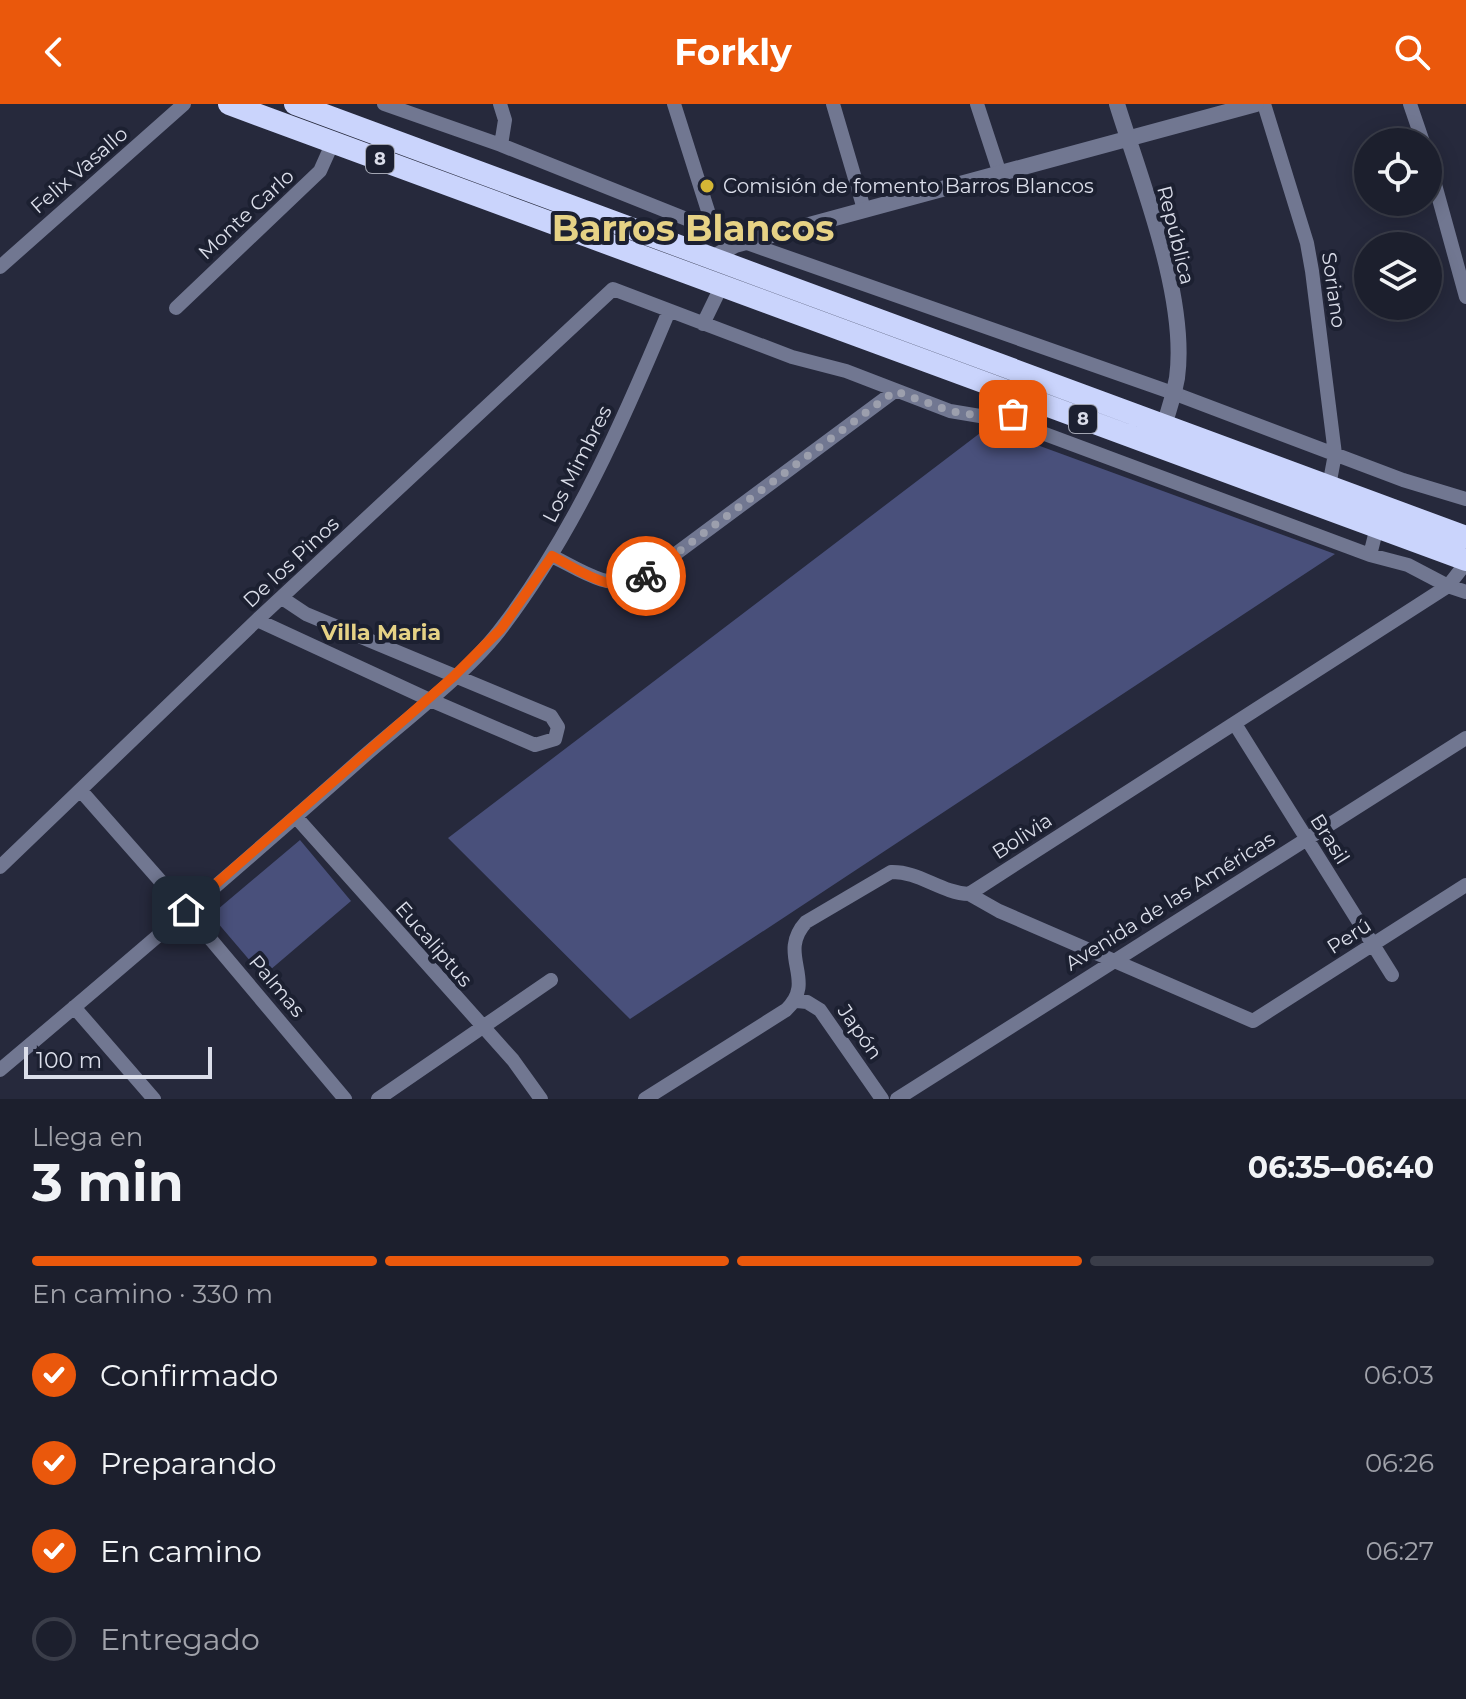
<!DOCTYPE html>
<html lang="es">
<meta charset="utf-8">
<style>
:root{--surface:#1c1f2d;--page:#292c39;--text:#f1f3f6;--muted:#a0a2aa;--line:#3a3d49;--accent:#ea580c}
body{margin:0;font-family:Montserrat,sans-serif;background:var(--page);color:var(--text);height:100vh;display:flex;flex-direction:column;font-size:30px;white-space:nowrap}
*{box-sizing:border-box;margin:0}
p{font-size:26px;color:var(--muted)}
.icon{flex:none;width:44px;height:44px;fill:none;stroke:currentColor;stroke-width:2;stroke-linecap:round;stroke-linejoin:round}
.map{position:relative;height:995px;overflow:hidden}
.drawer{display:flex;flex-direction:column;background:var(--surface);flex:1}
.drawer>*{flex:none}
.fabs{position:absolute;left:1354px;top:24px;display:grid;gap:16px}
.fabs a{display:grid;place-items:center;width:88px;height:88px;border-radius:50%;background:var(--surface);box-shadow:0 4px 20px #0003,0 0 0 2px var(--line);font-size:40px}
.scale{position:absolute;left:24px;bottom:20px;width:188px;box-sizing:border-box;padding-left:8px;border:4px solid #dbdeea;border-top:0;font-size:22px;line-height:28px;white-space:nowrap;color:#dbdeea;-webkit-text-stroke:6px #1c2031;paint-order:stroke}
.pin{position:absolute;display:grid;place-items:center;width:68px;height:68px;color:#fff;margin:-34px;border-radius:16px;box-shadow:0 4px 12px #0006}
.courier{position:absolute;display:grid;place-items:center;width:80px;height:80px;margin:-40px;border:6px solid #ea580c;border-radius:50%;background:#fff;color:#222;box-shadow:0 2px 10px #0007}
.head em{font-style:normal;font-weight:700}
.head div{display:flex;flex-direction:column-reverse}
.head{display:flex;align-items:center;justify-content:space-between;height:136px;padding:0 32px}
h1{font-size:52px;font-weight:700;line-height:60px}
.bar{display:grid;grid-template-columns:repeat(4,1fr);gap:12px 8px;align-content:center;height:96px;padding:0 32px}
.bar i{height:10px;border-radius:6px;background:var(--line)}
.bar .active{background:var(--accent)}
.bar p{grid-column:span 4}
ol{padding:0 32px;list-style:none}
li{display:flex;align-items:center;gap:24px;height:88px}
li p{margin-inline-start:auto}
li .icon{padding:8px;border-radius:50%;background:var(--accent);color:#fff;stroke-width:4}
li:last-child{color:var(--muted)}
li i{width:44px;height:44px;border:4px solid var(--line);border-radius:50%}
header{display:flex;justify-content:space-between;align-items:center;height:104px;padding:0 32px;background:var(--accent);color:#fff;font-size:36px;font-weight:700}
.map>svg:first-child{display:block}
.green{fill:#49507b}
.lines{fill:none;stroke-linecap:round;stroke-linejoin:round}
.minor{stroke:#717791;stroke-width:14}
.tertiary{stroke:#717791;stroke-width:16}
.trunk{stroke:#cad4fc;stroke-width:22}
.done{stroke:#9c9fad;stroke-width:8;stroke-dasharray:0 14.4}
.route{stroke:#ea580c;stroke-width:10}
.poi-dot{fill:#d4b635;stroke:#1c2031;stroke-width:3}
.labels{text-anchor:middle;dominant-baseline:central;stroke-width:8;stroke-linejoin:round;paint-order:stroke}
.shield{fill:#1c2031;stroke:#a2a5b2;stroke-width:2}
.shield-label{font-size:18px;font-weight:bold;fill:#dbdeea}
.street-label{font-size:20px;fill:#dbdeea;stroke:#1c2031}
.poi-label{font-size:20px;fill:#dbdeea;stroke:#1c2031;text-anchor:start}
.neighbourhood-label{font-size:22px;font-weight:bold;fill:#e6d285;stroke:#1c2031}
.town-label{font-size:36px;font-weight:bold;fill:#e6d285;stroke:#1c2031}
</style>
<header><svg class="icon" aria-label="back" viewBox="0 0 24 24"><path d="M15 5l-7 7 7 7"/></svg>Forkly<svg class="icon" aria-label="search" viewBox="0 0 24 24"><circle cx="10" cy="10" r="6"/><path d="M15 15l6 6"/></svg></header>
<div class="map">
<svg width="1466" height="995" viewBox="0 0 1466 995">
<rect width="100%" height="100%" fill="#26293c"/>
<path class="green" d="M988 323 1335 450 630 915 448 734Z
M300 736 351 797 263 872 211 811Z"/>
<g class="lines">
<path class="minor" d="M384 0 501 41 744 138 1173 289 1403 376 1466 395
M500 0 505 16 501 41
M674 0 715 129
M833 0 864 105
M977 0 1000 70
M1264 0 1307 139 1312 167 1335 350 1329 382
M1410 0 1423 38
M1428 55 1466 193
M0 163 184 0
M176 204 320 67 333 38
M703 220 722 181
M1010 317 1370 451
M1377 423 1370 451 1408 461 1448 482 1466 488
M552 452C582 467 606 485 639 477L895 287
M257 516 428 595 535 641 555 635 558 623 551 612 306 510 282 494
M1235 620 1392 871
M82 688 186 806 345 995
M296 713 513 956 541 995
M0 763 257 516 613 185 792 253 846 267 950 307 1010 317 1024 293
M969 790 999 807 1253 917 1466 781
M797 897 807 898 820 906 882 995
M74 903 154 995
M0 966C122 863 243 760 362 654 405 616 470 567 503 522 575 427 623 317 669 207
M378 995 551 876
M645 995 786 906C818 876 776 851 806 818L891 768C919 767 941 789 969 790L1448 482 1466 459
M897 995 1466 634"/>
<path class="tertiary" d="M1117 0C1141 77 1188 194 1177 274 1174 290 1169 306 1164 321
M712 154 735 141 1256 0"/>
<path class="trunk" d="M229 0 1466 456
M295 0 1466 433"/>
</g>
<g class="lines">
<path class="done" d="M646 472 895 287 950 307 1010 317 1013 310"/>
<path class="route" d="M186 806 453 573 501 525 552 452C580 466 616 495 646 472"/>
</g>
<circle class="poi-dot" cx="707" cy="82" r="8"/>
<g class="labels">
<g class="shield">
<rect x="366" y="41" width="28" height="28" rx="6"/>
<rect x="1069" y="301" width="28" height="28" rx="6"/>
</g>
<g class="shield-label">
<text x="380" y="55">8</text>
<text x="1083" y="315">8</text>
</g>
<g class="street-label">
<text transform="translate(79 66) rotate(-41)">Felix Vasallo</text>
<text transform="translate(246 110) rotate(-43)">Monte Carlo</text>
<text transform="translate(1176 131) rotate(76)">República</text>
<text transform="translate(1334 186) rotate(82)">Soriano</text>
<text transform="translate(577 360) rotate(-63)">Los Mimbres</text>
<text transform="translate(291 458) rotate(-43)">De los Pinos</text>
<text transform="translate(1022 732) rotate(-33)">Bolivia</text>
<text transform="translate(1330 735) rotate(58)">Brasil</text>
<text transform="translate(1170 797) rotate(-32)">Avenida de las Américas</text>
<text transform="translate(1349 832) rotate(-33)">Perú</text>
<text transform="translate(434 840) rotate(49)">Eucaliptus</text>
<text transform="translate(277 882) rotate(50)">Palmas</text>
<text transform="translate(860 928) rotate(55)">Japón</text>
</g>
<g class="poi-label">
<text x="723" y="82">Comisión de fomento Barros Blancos</text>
</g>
<g class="neighbourhood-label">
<text x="381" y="528">Villa Maria</text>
</g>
<g class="town-label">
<text x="693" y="124">Barros Blancos</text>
</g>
</g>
</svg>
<div class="fabs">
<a><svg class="icon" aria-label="locate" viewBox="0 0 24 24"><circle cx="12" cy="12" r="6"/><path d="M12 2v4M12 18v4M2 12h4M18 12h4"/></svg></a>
<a><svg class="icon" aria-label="layers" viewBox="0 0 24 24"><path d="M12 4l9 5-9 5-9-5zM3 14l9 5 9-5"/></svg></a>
</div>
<div class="scale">100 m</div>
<div class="pin" style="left:1013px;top:310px;background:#ea580c"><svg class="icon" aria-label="bag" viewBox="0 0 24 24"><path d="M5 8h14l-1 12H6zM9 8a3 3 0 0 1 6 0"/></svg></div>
<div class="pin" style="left:186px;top:806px;background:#1f2937"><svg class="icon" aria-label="home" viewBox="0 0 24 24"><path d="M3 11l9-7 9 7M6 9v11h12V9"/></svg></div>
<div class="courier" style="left:646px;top:472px"><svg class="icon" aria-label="bike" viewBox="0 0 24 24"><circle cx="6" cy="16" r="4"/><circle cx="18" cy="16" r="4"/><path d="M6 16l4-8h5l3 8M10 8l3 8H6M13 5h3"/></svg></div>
</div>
<section class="drawer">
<div class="head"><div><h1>3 min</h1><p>Llega en</p></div><em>06:35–06:40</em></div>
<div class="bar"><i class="active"></i><i class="active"></i><i class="active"></i><i></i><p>En camino · 330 m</p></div>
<ol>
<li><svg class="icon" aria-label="check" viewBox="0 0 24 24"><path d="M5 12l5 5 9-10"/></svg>Confirmado<p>06:03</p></li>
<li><svg class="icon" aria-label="check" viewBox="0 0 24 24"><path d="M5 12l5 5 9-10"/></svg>Preparando<p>06:26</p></li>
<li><svg class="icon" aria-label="check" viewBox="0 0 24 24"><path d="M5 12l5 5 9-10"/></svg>En camino<p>06:27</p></li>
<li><i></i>Entregado</li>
</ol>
</section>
